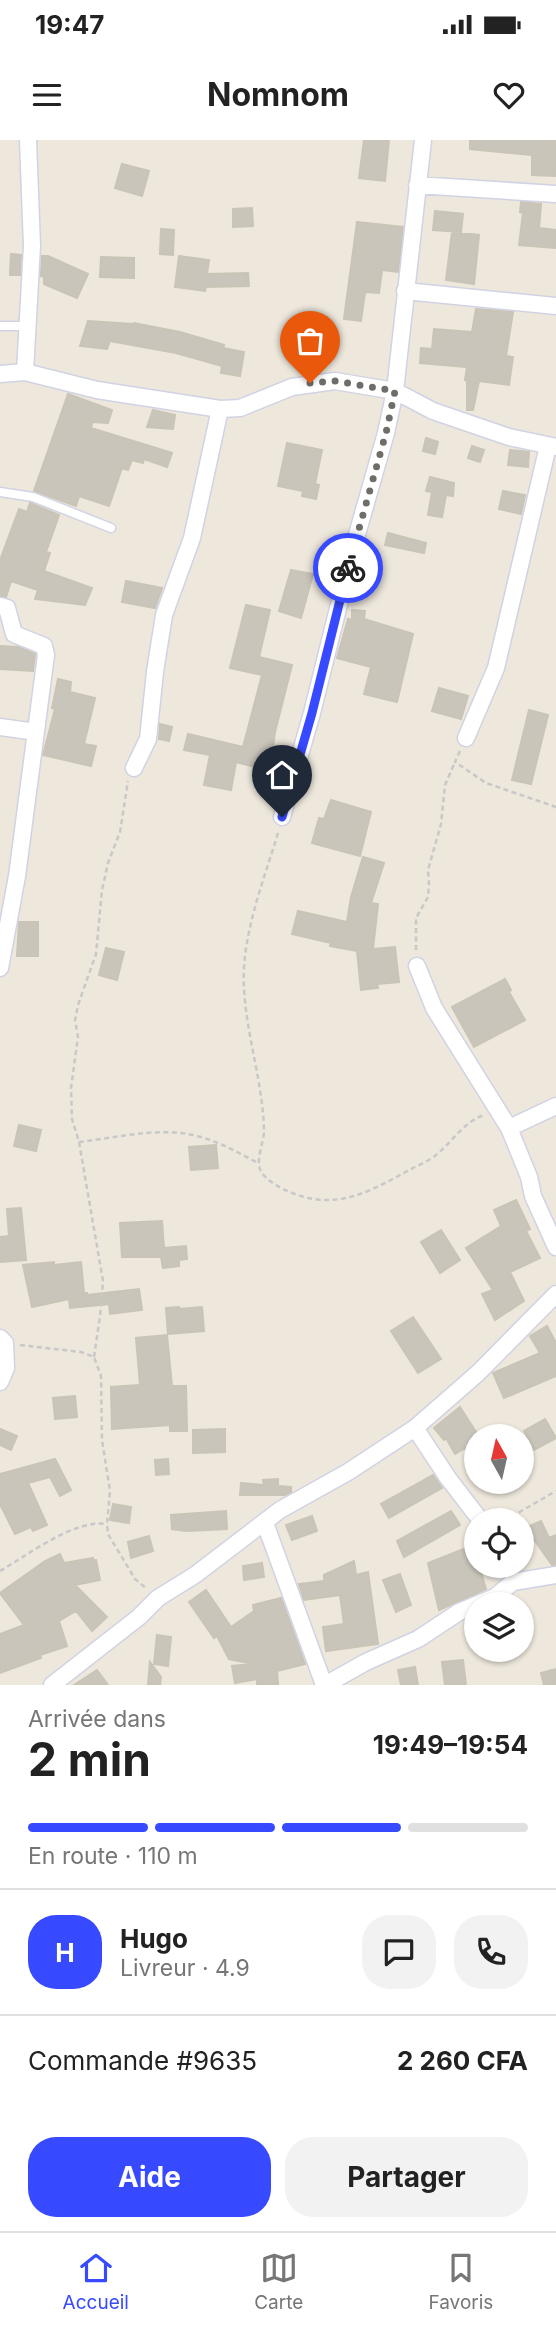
<!DOCTYPE html>
<html lang="fr">
<meta charset="utf-8">
<style>
:root{--surface:#fff;--page:#f2f2f2;--text:#222;--muted:#767676;--line:#e0e0e0;--accent:#374aff}
body{margin:0;font-family:Inter,sans-serif;background:var(--page);color:var(--text);height:100vh;display:flex;flex-direction:column;font-size:26px;white-space:nowrap}
*{box-sizing:border-box;margin:0}
p{font-size:23px;color:var(--muted)}
.icon{flex:none;width:38px;height:38px;fill:none;stroke:currentColor;stroke-width:2;stroke-linecap:round;stroke-linejoin:round}
.map{position:relative;height:1545px;overflow:hidden}
.panel{display:flex;flex-direction:column;background:var(--surface);flex:1}
.panel>*{flex:none}
.needle{width:46px;rotate:352deg}
.buttons{position:absolute;left:464px;top:1284px;display:grid;gap:14px}
.buttons a{display:grid;place-items:center;width:70px;height:70px;border-radius:50%;background:var(--surface);box-shadow:0 2px 5px #0004;font-size:35px}
.pin{position:absolute;display:grid;place-items:center;width:60px;height:60px;color:#fff;margin:-72px -30px;border-radius:50% 50% 50% 0;rotate:-45deg;box-shadow:0 0 7px #0007}
.pin .icon{rotate:45deg}
.courier{position:absolute;display:grid;place-items:center;width:70px;height:70px;margin:-35px;border:5px solid #374aff;border-radius:50%;background:#fff;color:#222;box-shadow:0 2px 9px #0007}
.head em{font-style:normal;font-weight:700}
.head div{display:flex;flex-direction:column-reverse}
.head{display:flex;align-items:center;justify-content:space-between;height:119px;padding:0 28px}
h1{font-size:46px;font-weight:700;line-height:52px}
.bar{display:grid;grid-template-columns:repeat(4,1fr);gap:10px 7px;align-content:center;height:84px;padding:0 28px}
.bar i{height:9px;border-radius:5px;background:var(--line)}
.bar .active{background:var(--accent)}
.bar p{grid-column:span 4}
.line{display:flex;align-items:center;gap:18px;padding:0 28px;border-top:2px solid var(--line)}
.line div{flex:1}
.round{display:grid;place-items:center;flex:none;width:74px;height:74px;border-radius:28px;background:var(--page)}
.primary-button{display:flex;gap:14px;margin-top:auto;padding:14px 28px}
.primary-button a{flex:1;height:80px;border-radius:28px;background:var(--accent);color:#fff;font-size:28px;font-weight:700;line-height:80px;text-align:center}
.primary-button a+a{background:var(--page);color:var(--text)}
.status{display:flex;justify-content:space-between;align-items:center;height:49px;padding:0 35px;background:var(--surface);direction:ltr}
.status svg{height:19px;fill:currentColor}
header{display:flex;justify-content:space-between;align-items:center;height:91px;padding:0 28px;background:var(--surface);font-size:32px;font-weight:700}
.tab-bar{display:flex;justify-content:space-around;align-items:center;height:98px;border-top:2px solid var(--line);background:var(--surface);font-size:19px;color:var(--muted)}
.tab-bar a{display:grid;justify-items:center;gap:4px}
.tab-bar .active{color:var(--accent)}
.map>svg:first-child{display:block}
.building{fill:#c9c5bb;stroke:#c9c4b6;stroke-width:2}
.lines{fill:none;stroke-linecap:round;stroke-linejoin:round}
.lane-casing{stroke:#d1d3e4;stroke-width:11}
.street-casing{stroke:#d1d3e4;stroke-width:19}
.path{stroke:#c8c8c8;stroke-width:2.5;stroke-dasharray:5 3.5;stroke-linecap:butt}
.lane{stroke:#fff;stroke-width:8}
.street{stroke:#fff;stroke-width:16}
.done{stroke:#6f6d69;stroke-width:7;stroke-dasharray:0 12.6}
.route{stroke:#374aff;stroke-width:9}
</style>
<div class="status"><b>19:47</b><svg viewBox="0 0 49 12"><path d="M0 12V9h3v3zM5 12V6h3v6zM10 12V3h3v9zM15 12V0h3v12zM26 1h20v11H26zM47 4h2v5h-2z"/></svg></div>
<header><svg class="icon" aria-label="menu" viewBox="0 0 24 24"><path d="M4 6h16M4 12h16M4 18h16"/></svg>Nomnom<svg class="icon" aria-label="heart" viewBox="0 0 24 24"><path d="M12 20l-8-8c-3-5 5-10 8-4 3-6 11-1 8 4z"/></svg></header>
<div class="map">
<svg width="556" height="1545" viewBox="0 0 556 1545">
<rect width="100%" height="100%" fill="#ede7dc"/>
<path class="building" d="M364 0H389L385 41 359 38Z
M470 0H556V36L532 35V15L470 9Z
M122 24 149 31 142 56 115 48Z
M521 62 541 64 539 88 556 90V108L519 105 523 73 520 72Z
M252 68 253 86 233 87V69Z
M435 71 463 74 461 92 433 90Z
M357 82 403 87 398 132 382 130 379 153 365 152 361 181 344 179Z
M161 89 174 90 173 115 160 114Z
M452 92 479 95 474 144 446 140Z
M11 114 21 115 20 135H10Z
M42 116H48L88 134 77 158 44 144V137L41 136Z
M179 116 209 120 207 134 248 133 249 146 206 147 205 151 175 147Z
M101 117 134 118V138L100 137Z
M476 169 513 172 506 216 513 217 509 245 479 241 473 270H467V241L465 240 467 227 420 223 421 208 432 209 434 189 472 192Z
M88 181 133 184 134 183 180 192 224 205 223 208 244 212 240 236 221 233 222 226 176 213 110 201 107 209 80 206Z
M68 254 112 270 108 283 92 282 91 288 172 313 167 327 144 319 143 323 132 320 128 330 122 328 109 366 79 356 76 366 34 351Z
M153 270 175 275 173 289 147 287Z
M426 298 438 302 435 314 423 311Z
M287 303 322 310 315 344 319 345 316 359 302 356 303 351 278 346Z
M472 306 484 310 480 322 468 318Z
M510 310 529 312 528 327 508 325Z
M430 337 454 343 453 356 446 355 442 377 428 375 432 352 426 351Z
M503 351 525 355 521 374 499 369Z
M30 363 59 375 46 412 50 413 44 431 92 448 85 465 35 459 38 450 11 441 6 457 0 456V422L2 415 19 369 27 372Z
M388 393 426 403 424 413 385 405Z
M365 418 377 420 374 435 362 433Z
M291 430 313 434 301 478 279 471Z
M126 441 162 448 155 468 122 462Z
M246 465 270 470 259 517 292 525 275 592 272 614H274L270 631 236 622 231 650 204 645 210 615 184 610 188 594 243 607 262 535 230 528Z
M352 470 365 471 364 479 413 494 397 562 364 554 371 527 337 518 348 479 352 480Z
M0 506 18 507 35 514 33 531 0 529Z
M58 539 71 542 70 552 95 558 84 604 96 606 91 626 43 615 55 569 52 568Z
M439 548 468 556 461 579 432 571Z
M529 570 548 575 531 644 512 640Z
M160 584 172 587 169 601 159 599Z
M331 660 371 672 360 716 312 703 319 678 324 679Z
M363 717 384 723 371 763 378 764 373 809 395 807 399 842 377 844 378 848 361 850 357 811 330 806 331 803 292 794 298 771 347 782 351 757Z
M19 782H38V816H17Z
M106 808 124 812 117 840 99 835Z
M505 839 511 850 509 852 525 880 474 907 452 867Z
M19 985 41 990 36 1011 14 1006Z
M216 1005 218 1028 191 1030 189 1007Z
M516 1060 530 1089 526 1091 540 1118 510 1132 524 1161 495 1180 482 1154 493 1150 466 1108 501 1086 494 1070Z
M21 1068 26 1120 0 1122V1097L9 1096 7 1069Z
M162 1081 164 1108 186 1106 187 1119 179 1120V1126L163 1128 161 1117H122L120 1083Z
M441 1090 460 1120 440 1133 421 1102Z
M54 1122V1125L81 1122 84 1153H87V1155L139 1149 142 1170 110 1174 109 1164 70 1168 69 1159 32 1167 23 1125Z
M179 1167V1169L202 1167 204 1191 168 1194 166 1168Z
M413 1177 441 1219 418 1233 391 1191Z
M547 1186 556 1203V1236L504 1258 493 1233 540 1213 530 1196Z
M167 1195 172 1246H186L187 1291H170V1285L112 1289 111 1247 140 1245 136 1198Z
M75 1256 77 1277 55 1279 53 1258Z
M460 1267 476 1292V1302L455 1314 446 1298 444 1300 434 1288Z
M545 1279 556 1298 534 1310 524 1291Z
M0 1289 17 1296 11 1310 0 1305Z
M225 1289V1312L193 1313V1290Z
M55 1319 71 1350 60 1356 50 1337 28 1343 47 1385 33 1391 31 1387 15 1394 0 1364V1334Z
M168 1319 169 1334 156 1335 155 1320Z
M433 1335 442 1348 389 1378 381 1364Z
M278 1339V1346L291 1347V1352L285 1355H240L241 1343 264 1345 263 1340Z
M113 1364 131 1367 129 1383 110 1380Z
M226 1371 227 1389 186 1391 172 1389 171 1375Z
M451 1371 460 1385 404 1417 397 1401Z
M312 1376 317 1391 292 1400 286 1385Z
M541 1381 549 1398 556 1395V1425H552L535 1401 529 1403 523 1389Z
M149 1396 153 1411 131 1418 128 1402Z
M471 1406 476 1419V1426H479L486 1449 439 1470 428 1423Z
M60 1414 64 1423 93 1418V1420H96L100 1440 75 1445 107 1477 92 1491 76 1471 59 1481 67 1506 40 1515 41 1518 0 1533V1494L24 1485 0 1453 45 1421Z
M354 1421 356 1435 368 1432 378 1504 326 1511 323 1487 344 1484 340 1455 304 1460 299 1444 324 1441V1435Z
M262 1423 264 1437 244 1440 243 1426Z
M400 1434 411 1465 396 1472 383 1440Z
M206 1450 231 1487 254 1471 253 1465 281 1458 305 1524 277 1531 278 1544 257 1545V1539L235 1543 232 1526 253 1524 229 1519 217 1496 214 1498 189 1462Z
M157 1495 171 1497 168 1526 154 1524Z
M463 1520 466 1545H445L442 1522Z
M150 1522 161 1537 160 1545H148Z
M415 1527 418 1545H401L398 1530Z
M556 1529V1545H544L541 1533Z
M97 1530 108 1545H74Z"/>
<g class="lines">
<defs>
<path id="lane" d="M0 186H28
M0 352 33 357 111 388"/>
<path id="street" d="M417 45 556 54
M405 151 556 166
M25 232 32 106 28 0
M0 234 25 232 97 250 220 269 240 268 292 247 335 241 395 251 433 271 509 297 556 307
M0 466 7 468 14 494 44 506 46 515 17 736 0 828
M0 587 36 592
M466 598 496 528 548 306
M134 628 148 599 155 532 164 475 192 398 220 269
M282 677 312 573 352 412 386 293 395 251 423 0
M417 826 434 868 509 988
M556 966 509 988 529 1037 533 1056 556 1107
M0 1198 5 1203 6 1228 0 1242
M415 1288 448 1338 481 1381
M265 1383 324 1545
M52 1545 139 1477 158 1458 195 1435 280 1370 348 1332 415 1288 478 1233 556 1154
M325 1545 366 1522 418 1499 459 1472 495 1457 513 1442 556 1435"/>
</defs>
<use href="#lane" class="lane-casing"/>
<use href="#street" class="street-casing"/>
<path class="path" d="M460 611 455 622 486 643 556 667
M278 693C265 736 247 782 244 827 241 882 263 936 264 991 264 1003 254 1022 262 1033 273 1048 305 1060 324 1060 357 1061 385 1043 413 1028 419 1025 426 1022 432 1018 451 1005 461 983 484 975
M416 810V778L428 757 429 745 428 730 441 684 445 645 455 622
M79 1002C115 998 157 987 193 995 216 1000 237 1012 258 1023
M20 1205 81 1212 94 1217 101 1236 102 1300 110 1351 107 1384 108 1394 135 1439 147 1449
M94 1217 100 1176 103 1141 79 1002 72 979 71 948 78 897 75 880 78 865 96 814 102 750 108 723 120 692 128 641
M504 1381 556 1351
M0 1431C28 1415 74 1379 107 1384"/>
<use href="#lane" class="lane"/>
<use href="#street" class="street"/>
</g>
<g class="lines">
<path class="done" d="M310 243 335 241 395 251 386 293 348 428"/>
<path class="route" d="M282 677 312 573 348 428"/>
</g>
</svg>
<div class="buttons">
<a><svg class="needle" viewBox="-14 -14 28 28"><path d="M0-13l5 13h-10z" fill="#e53935"/><path d="M0 13l5-13h-10z" fill="#767676"/></svg></a>
<a><svg class="icon" aria-label="locate" viewBox="0 0 24 24"><circle cx="12" cy="12" r="6"/><path d="M12 2v4M12 18v4M2 12h4M18 12h4"/></svg></a>
<a><svg class="icon" aria-label="layers" viewBox="0 0 24 24"><path d="M12 4l9 5-9 5-9-5zM3 14l9 5 9-5"/></svg></a>
</div>
<div class="pin" style="left:310px;top:243px;background:#ea580c"><svg class="icon" aria-label="bag" viewBox="0 0 24 24"><path d="M5 8h14l-1 12H6zM9 8a3 3 0 0 1 6 0"/></svg></div>
<div class="pin" style="left:282px;top:677px;background:#1f2937"><svg class="icon" aria-label="home" viewBox="0 0 24 24"><path d="M3 11l9-7 9 7M6 9v11h12V9"/></svg></div>
<div class="courier" style="left:348px;top:428px"><svg class="icon" aria-label="bike" viewBox="0 0 24 24"><circle cx="6" cy="16" r="4"/><circle cx="18" cy="16" r="4"/><path d="M6 16l4-8h5l3 8M10 8l3 8H6M13 5h3"/></svg></div>
</div>
<section class="panel">
<div class="head"><div><h1>2 min</h1><p>Arrivée dans</p></div><em>19:49–19:54</em></div>
<div class="bar"><i class="active"></i><i class="active"></i><i class="active"></i><i></i><p>En route · 110 m</p></div>
<div class="line" style="height:126px"><b class="round" style="background:var(--accent);color:#fff">H</b><div><b>Hugo</b><p>Livreur · 4.9</p></div><a class="round"><svg class="icon" aria-label="chat" viewBox="0 0 24 24"><path d="M4 5h16v11H9l-5 4z"/></svg></a><a class="round"><svg class="icon" aria-label="phone" viewBox="0 0 24 24"><path d="M5 4h4l2 5-3 2q2 4 5 5l2-3 5 2v4C11 20 4 13 5 4z"/></svg></a></div>
<div class="line" style="height:91px"><div>Commande #9635</div><b>2 260 CFA</b></div>
<div class="primary-button"><a>Aide</a><a>Partager</a></div>
</section>
<nav class="tab-bar">
<a class="active"><svg class="icon" aria-label="home" viewBox="0 0 24 24"><path d="M3 11l9-7 9 7M6 9v11h12V9"/></svg>Accueil</a>
<a><svg class="icon" aria-label="map" viewBox="0 0 24 24"><path d="M3 6l6-2 6 2 6-2v14l-6 2-6-2-6 2zM9 4v14M15 6v14"/></svg>Carte</a>
<a><svg class="icon" aria-label="saved" viewBox="0 0 24 24"><path d="M7 4h10v16l-5-4-5 4z"/></svg>Favoris</a>
</nav>
